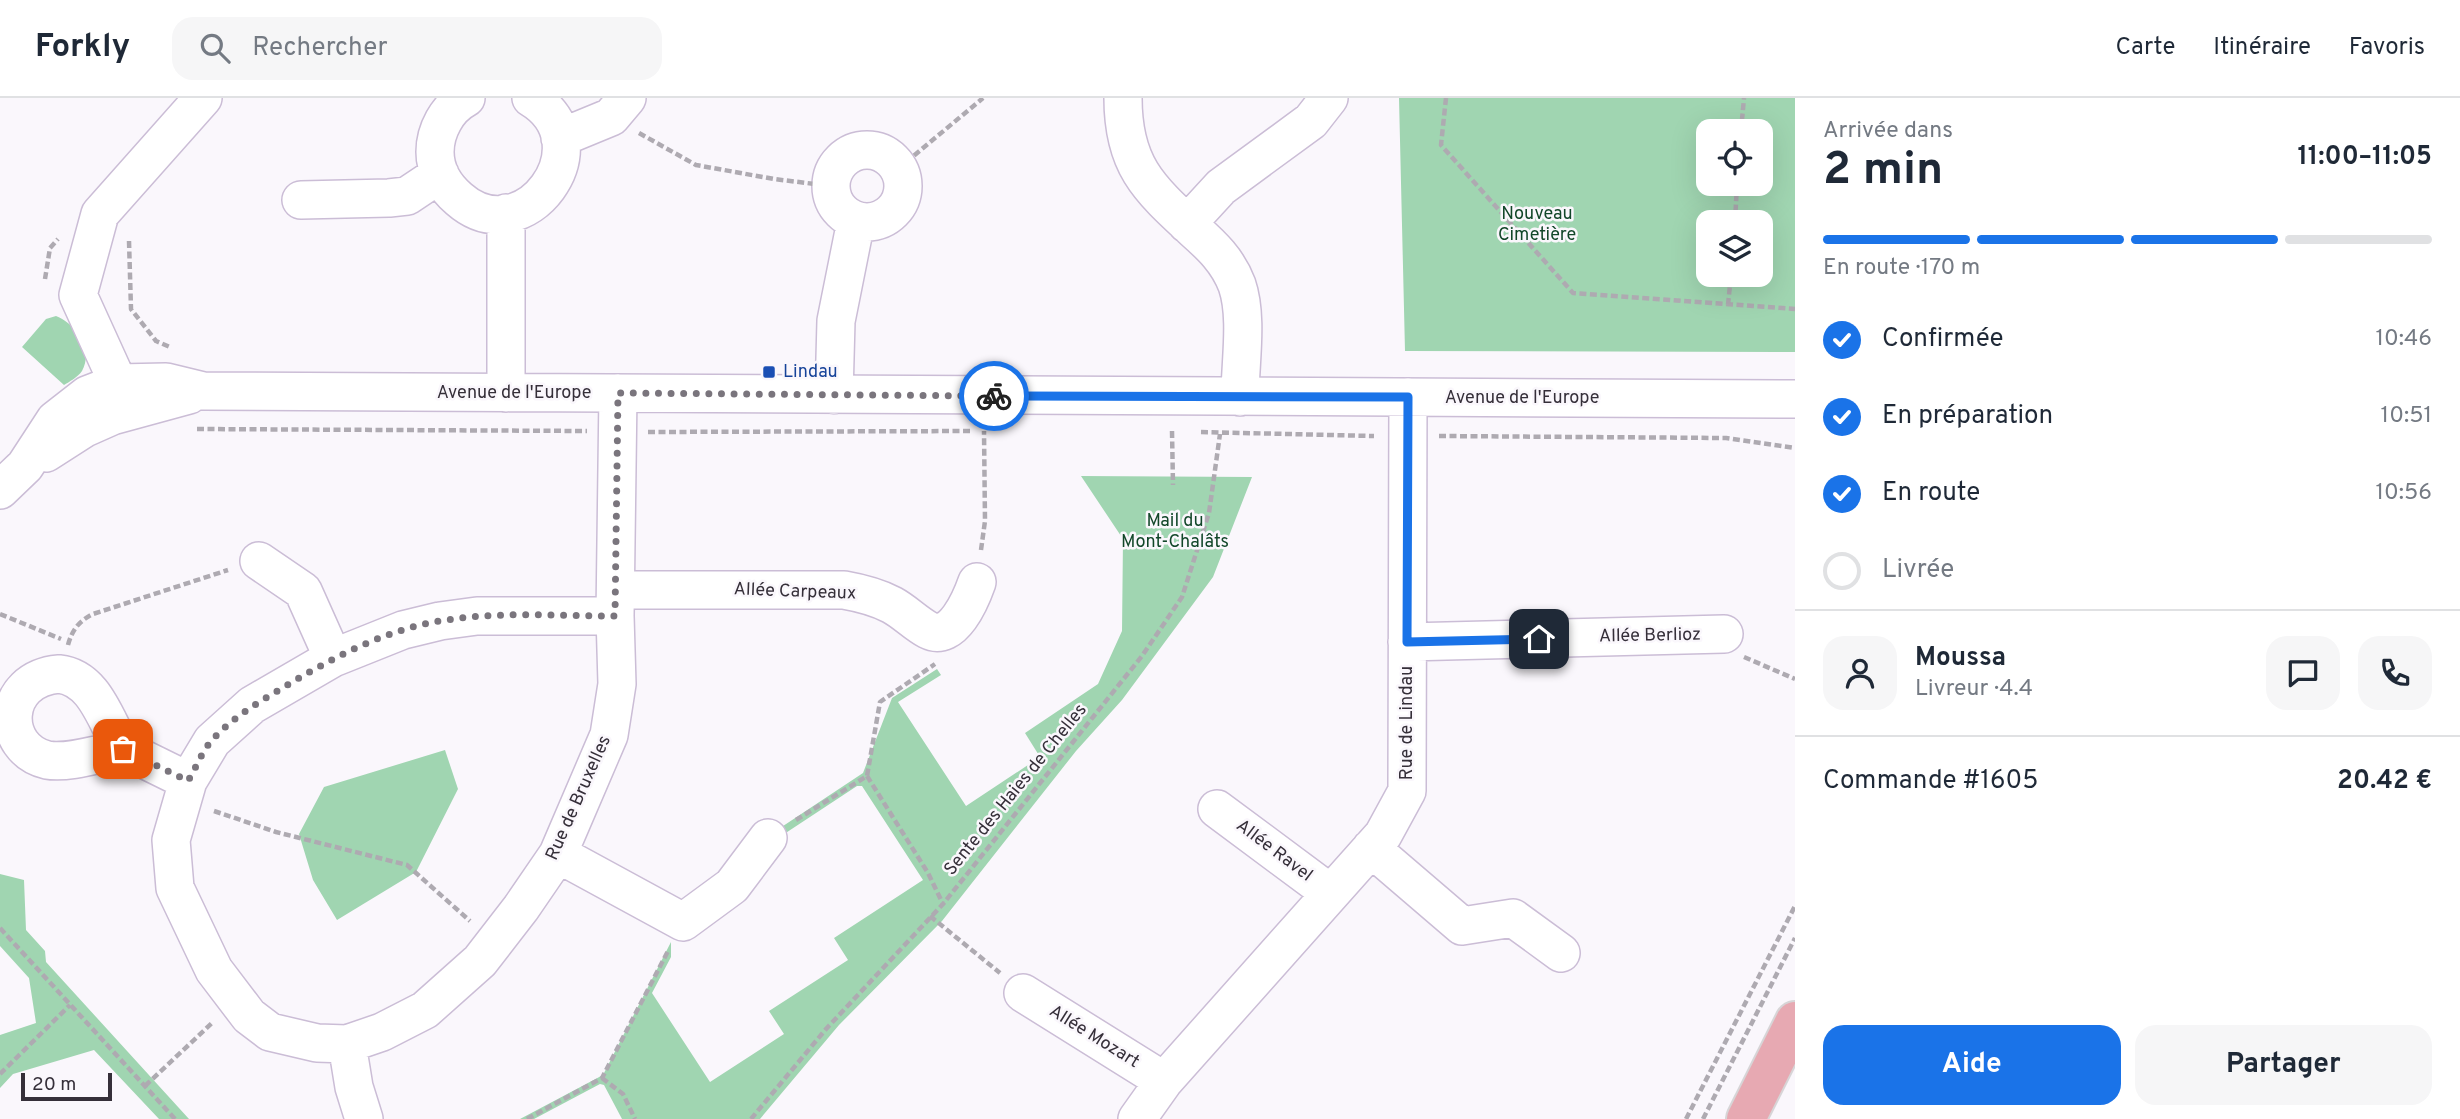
<!DOCTYPE html>
<html lang="fr">
<meta charset="utf-8">
<style>
:root{--surface:#fff;--page:#f6f6f7;--text:#1f2937;--muted:#747a83;--line:#e0e1e3;--accent:#1a73e8}
body{margin:0;font-family:Overpass,sans-serif;background:var(--page);color:var(--text);height:100vh;display:flex;flex-direction:column;font-size:26px;white-space:nowrap}
*{box-sizing:border-box;margin:0}
p{font-size:23px;color:var(--muted)}
.icon{flex:none;width:38px;height:38px;fill:none;stroke:currentColor;stroke-width:2;stroke-linecap:round;stroke-linejoin:round}
.map{position:relative;flex:1;overflow:hidden}
.details{display:flex;flex-direction:column;background:var(--surface);width:665px}
.details>*{flex:none}
.fabs{position:absolute;left:1696px;top:21px;display:grid;gap:14px}
.fabs a{display:grid;place-items:center;width:77px;height:77px;border-radius:14px;background:var(--surface);box-shadow:0 7px 28px #0002;font-size:35px}
.scale{position:absolute;left:21px;bottom:18px;width:91px;box-sizing:border-box;padding-left:7px;border:4px solid #352f39;border-top:0;font-size:19px;line-height:24px;white-space:nowrap;color:#352f39;-webkit-text-stroke:5px #faf7fc;paint-order:stroke}
.pin{position:absolute;display:grid;place-items:center;width:60px;height:60px;color:#fff;margin:-30px;border-radius:14px;box-shadow:0 4px 10px #0006}
.courier{position:absolute;display:grid;place-items:center;width:70px;height:70px;margin:-35px;border:5px solid #1a73e8;border-radius:50%;background:#fff;color:#222;box-shadow:0 2px 9px #0007}
.headline em{font-style:normal;font-weight:700}
.headline div{display:flex;flex-direction:column-reverse}
.headline{display:flex;align-items:center;justify-content:space-between;height:119px;padding:0 28px}
h1{font-size:46px;font-weight:700;line-height:52px}
.bar{display:grid;grid-template-columns:repeat(4,1fr);gap:10px 7px;align-content:center;height:84px;padding:0 28px}
.bar i{height:9px;border-radius:5px;background:var(--line)}
.bar .selected{background:var(--accent)}
.bar p{grid-column:span 4}
.line{display:flex;align-items:center;gap:18px;padding:0 28px;border-top:2px solid var(--line)}
.line div{flex:1}
.round{display:grid;place-items:center;flex:none;width:74px;height:74px;border-radius:21px;background:var(--page)}
ol{padding:0 28px;list-style:none}
li{display:flex;align-items:center;gap:21px;height:77px}
li p{margin-inline-start:auto}
li .icon{padding:7px;border-radius:50%;background:var(--accent);color:#fff;stroke-width:4}
li:last-child{color:var(--muted)}
li i{width:38px;height:38px;border:4px solid var(--line);border-radius:50%}
.button{display:flex;gap:14px;margin-top:auto;padding:14px 28px}
.button a{flex:1;height:80px;border-radius:21px;background:var(--accent);color:#fff;font-size:28px;font-weight:700;line-height:80px;text-align:center}
.button a+a{background:var(--page);color:var(--text)}
header{display:flex;align-items:center;gap:42px;box-sizing:border-box;height:98px;padding:0 35px;background:var(--surface);border-bottom:2px solid var(--line)}
header strong{font-size:33px}
nav{display:flex;gap:38px;margin-inline-start:auto;font-size:24px}
.search{width:490px;height:63px;background:var(--page);display:flex;align-items:center;gap:18px;box-sizing:border-box;padding:0 24px;border-radius:21px;color:var(--muted);font-size:26px}
main{display:flex;flex:1;min-height:0}
.map>svg:first-child{display:block}
.green{fill:#a0d5b1;fill-rule:evenodd}
.lines{fill:none;stroke-linecap:round;stroke-linejoin:round}
.minor-casing{stroke:#cbbdd6;stroke-width:40}
.major-casing{stroke:#d7d5d7;stroke-width:42}
.path{stroke:#aeaab1;stroke-width:4.5;stroke-dasharray:7 3.5;stroke-linecap:butt}
.minor{stroke:#fff;stroke-width:37}
.major{stroke:#e7a9b2;stroke-width:38}
.done{stroke:#7a757d;stroke-width:7;stroke-dasharray:0 12.6}
.route{stroke:#1a73e8;stroke-width:9}
.transit-dot{fill:#1a4fb4;stroke:#faf7fc;stroke-width:2.5}
.labels{text-anchor:middle;dominant-baseline:central;stroke-width:5;stroke-linejoin:round;paint-order:stroke}
.park-label{font-size:18px;fill:#124729;stroke:#faf7fc}
.transit-label{font-size:18px;fill:#164399;stroke:#faf7fc;text-anchor:start}
.street-label{font-size:18px;fill:#352f39;stroke:#faf7fc}
</style>
<header>
<strong>Forkly</strong>
<div class="search"><svg class="icon" aria-label="search" viewBox="0 0 24 24"><circle cx="10" cy="10" r="6"/><path d="M15 15l6 6"/></svg>Rechercher</div>
<nav><a>Carte</a><a>Itinéraire</a><a>Favoris</a></nav>
</header>
<main>
<div class="map">
<svg width="1795" height="1021" viewBox="0 0 1795 1021">
<rect width="100%" height="100%" fill="#faf7fc"/>
<path class="green" d="M1399 0H1795V254L1405 253ZM1760 33V86H1708V33ZM1760 124V177H1708V124Z
M56 218C76 226 94 251 82 273 78 279 69 284 64 287L22 249 46 221Z
M1081 378 1252 379 1213 479 1122 602 1076 653 942 823 839 927 760 1021H622L604 987 600 986 534 1021H520L603 977 671 844V859L652 895 710 984 784 936 769 913 848 862 834 840 923 782 862 688H857L772 744 768 738 863 675 892 600 937 571 941 577 898 604 966 708 1040 659 1025 635 1098 586 1122 533 1123 441Z
M445 652 458 691 416 774 337 822 313 782 299 736 324 689Z
M0 776 24 782 26 832 45 853 46 864 189 1021H159L94 952 13 976 0 990V937L36 925 29 880 0 848Z"/>
<g class="lines">
<defs>
<path id="minor" d="M466 0C447 10 435 33 435 54 435 72 445 89 459 101 524 158 607 46 531 0
M1123 0C1123 66 1147 89 1194 132 1212 148 1228 163 1237 187 1248 219 1240 265 1240 299
M560 40 611 19 627 0
M831 88a36 36 0 1 1 72 0a36 36 0 1 1-72 0Z
M301 102 389 100 407 98 440 76
M506 115V295
M1187 126 1221 89 1311 23 1329 0
M118 285 78 197 100 116 203 0
M834 297 836 223 856 123
M46 355 85 330 112 318 189 297
M0 392 25 368 55 322 87 297 118 285 166 284 203 293 1795 301
M259 463 303 493 333 560
M616 492H844C861 495 877 499 892 507 905 514 915 525 928 532 953 545 971 501 977 484
M615 518H477L440 523 403 532 333 560 252 607 212 643 188 683 171 742 175 790 214 872 249 918 270 934 317 945 347 946 382 934 425 912 480 863 521 810 558 756 609 637 617 586 615 518 618 295
M1407 544 1724 536
M59 576C96 580 106 625 123 651 101 655 68 666 47 662 0 651 0 581 59 576Z
M123 651 188 683
M1217 711 1330 795
M1371 750 1462 828 1513 820 1561 855
M558 756 683 824 732 788 768 740
M1023 895 1164 983
M347 946 354 989 364 1021
M1137 1021 1164 983 1383 737 1407 693 1408 299"/>
<path id="major" d="M1746 1021 1795 923"/>
</defs>
<use href="#minor" class="minor-casing"/>
<use href="#major" class="major-casing"/>
<path class="path" d="M1446 0 1441 47 1573 195 1795 211
M1741 33 1744 0
M639 35 696 67 774 81 831 88
M898 71 983 0
M1735 124 1737 86
M129 143 131 211 156 243 170 249
M45 181 50 150 58 141
M1728 207 1731 177
M197 331 587 333
M1172 333 1173 387
M648 334 972 333
M1201 334 1374 338
M1439 338 1726 340 1795 350
M981 452 985 423 984 333
M0 516 61 541
M68 547C72 532 79 523 93 516L228 472
M1744 559 1795 581
M867 678 928 775 943 806
M214 713 276 734 407 767 470 823
M796 722 867 678 880 604 935 566
M930 818 1000 875
M0 830 175 1021
M0 976 70 907
M602 980 623 996 635 1021
M145 988 212 925
M527 1021 602 980 668 853
M751 1021 826 931 943 806 1142 558 1182 499 1209 415 1220 336
M1686 1021 1795 808
M1703 1021 1795 840"/>
<use href="#minor" class="minor"/>
<use href="#major" class="major"/>
</g>
<g class="lines">
<path class="done" d="M123 651 188 683C196 670 202 653 212 642 234 618 262 602 289 586 336 558 386 532 440 523 498 513 557 518 615 518L618 295 994 298"/>
<path class="route" d="M994 298 1408 299 1407 544 1539 541"/>
</g>
<rect class="transit-dot" x="762" y="267" width="14" height="14" rx="3.5"/>
<g class="labels">
<g class="park-label">
<text x="1537" y="116">Nouveau<tspan x="1537" dy="21">Cimetière</tspan></text>
<text x="1175" y="423">Mail du<tspan x="1175" dy="21">Mont-Chalâts</tspan></text>
</g>
<g class="transit-label">
<text x="783" y="274">Lindau</text>
</g>
<g class="street-label">
<text x="514" y="295">Avenue de l'Europe</text>
<text x="1522" y="300">Avenue de l'Europe</text>
<text transform="translate(795 494) rotate(2)">Allée Carpeaux</text>
<text transform="translate(1650 538) rotate(-1)">Allée Berlioz</text>
<text transform="translate(1407 625) rotate(-90)">Rue de Lindau</text>
<text transform="translate(1016 692) rotate(-51)">Sente des Haies de Chelles</text>
<text transform="translate(579 700) rotate(-66)">Rue de Bruxelles</text>
<text transform="translate(1274 753) rotate(37)">Allée Ravel</text>
<text transform="translate(1094 939) rotate(32)">Allée Mozart</text>
</g>
</g>
</svg>
<div class="fabs">
<a><svg class="icon" aria-label="locate" viewBox="0 0 24 24"><circle cx="12" cy="12" r="6"/><path d="M12 2v4M12 18v4M2 12h4M18 12h4"/></svg></a>
<a><svg class="icon" aria-label="layers" viewBox="0 0 24 24"><path d="M12 4l9 5-9 5-9-5zM3 14l9 5 9-5"/></svg></a>
</div>
<div class="scale">20 m</div>
<div class="pin" style="left:123px;top:651px;background:#ea580c"><svg class="icon" aria-label="bag" viewBox="0 0 24 24"><path d="M5 8h14l-1 12H6zM9 8a3 3 0 0 1 6 0"/></svg></div>
<div class="pin" style="left:1539px;top:541px;background:#1f2937"><svg class="icon" aria-label="home" viewBox="0 0 24 24"><path d="M3 11l9-7 9 7M6 9v11h12V9"/></svg></div>
<div class="courier" style="left:994px;top:298px"><svg class="icon" aria-label="bike" viewBox="0 0 24 24"><circle cx="6" cy="16" r="4"/><circle cx="18" cy="16" r="4"/><path d="M6 16l4-8h5l3 8M10 8l3 8H6M13 5h3"/></svg></div>
</div>
<section class="details">
<div class="headline"><div><h1>2 min</h1><p>Arrivée dans</p></div><em>11:00–11:05</em></div>
<div class="bar"><i class="selected"></i><i class="selected"></i><i class="selected"></i><i></i><p>En route · 170 m</p></div>
<ol>
<li><svg class="icon" aria-label="check" viewBox="0 0 24 24"><path d="M5 12l5 5 9-10"/></svg>Confirmée<p>10:46</p></li>
<li><svg class="icon" aria-label="check" viewBox="0 0 24 24"><path d="M5 12l5 5 9-10"/></svg>En préparation<p>10:51</p></li>
<li><svg class="icon" aria-label="check" viewBox="0 0 24 24"><path d="M5 12l5 5 9-10"/></svg>En route<p>10:56</p></li>
<li><i></i>Livrée</li>
</ol>
<div class="line" style="height:126px"><a class="round"><svg class="icon" aria-label="person" viewBox="0 0 24 24"><circle cx="12" cy="8" r="4"/><path d="M4 21q1-7 8-7t8 7"/></svg></a><div><b>Moussa</b><p>Livreur · 4.4</p></div><a class="round"><svg class="icon" aria-label="chat" viewBox="0 0 24 24"><path d="M4 5h16v11H9l-5 4z"/></svg></a><a class="round"><svg class="icon" aria-label="phone" viewBox="0 0 24 24"><path d="M5 4h4l2 5-3 2q2 4 5 5l2-3 5 2v4C11 20 4 13 5 4z"/></svg></a></div>
<div class="line" style="height:91px"><div>Commande #1605</div><b>20.42 €</b></div>
<div class="button"><a>Aide</a><a>Partager</a></div>
</section>
</main>
